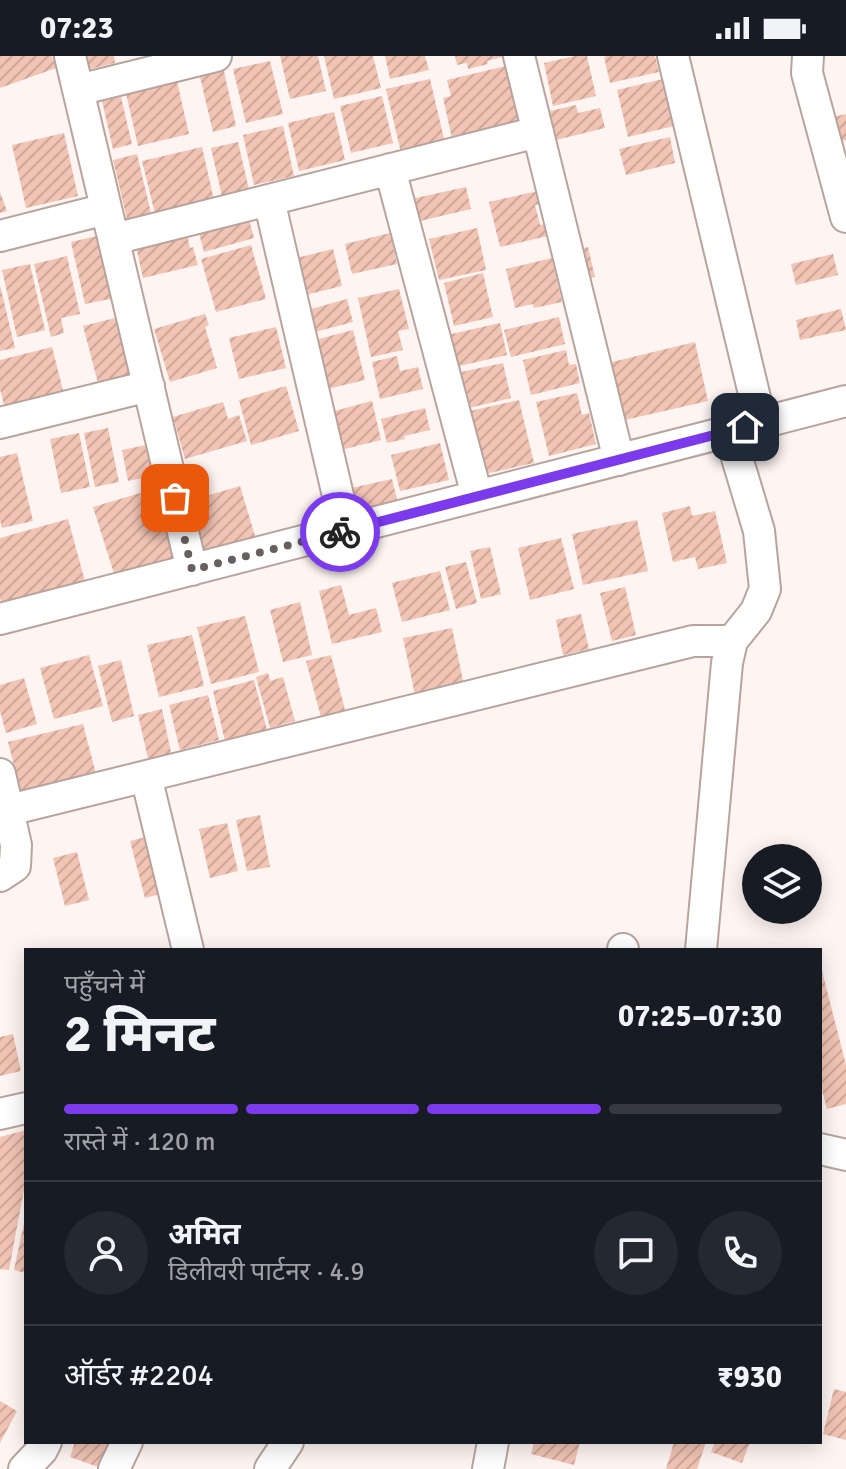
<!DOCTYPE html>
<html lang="hi">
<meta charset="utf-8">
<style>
:root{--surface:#171b24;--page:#242831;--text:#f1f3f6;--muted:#9ea1a6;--line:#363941;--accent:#7c3aed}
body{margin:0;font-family:Signika,"Noto Sans Devanagari",sans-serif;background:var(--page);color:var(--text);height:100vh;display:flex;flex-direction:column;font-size:30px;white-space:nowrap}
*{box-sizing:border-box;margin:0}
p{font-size:26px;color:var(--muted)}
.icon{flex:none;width:44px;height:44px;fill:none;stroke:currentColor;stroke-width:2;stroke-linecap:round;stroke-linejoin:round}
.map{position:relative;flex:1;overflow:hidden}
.details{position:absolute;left:24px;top:892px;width:798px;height:496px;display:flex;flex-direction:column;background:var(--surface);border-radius:0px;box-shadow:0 4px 20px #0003}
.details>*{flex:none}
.tools{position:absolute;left:742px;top:788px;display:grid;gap:16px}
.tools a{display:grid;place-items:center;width:80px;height:80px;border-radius:50%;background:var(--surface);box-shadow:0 4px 20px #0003;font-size:40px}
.pin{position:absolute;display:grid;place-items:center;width:68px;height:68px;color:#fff;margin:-34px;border-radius:16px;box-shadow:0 4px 12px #0006}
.courier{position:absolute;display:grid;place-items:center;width:80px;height:80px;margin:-40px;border:6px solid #7c3aed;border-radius:50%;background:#fff;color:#222;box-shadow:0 2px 10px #0007}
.headline em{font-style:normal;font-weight:800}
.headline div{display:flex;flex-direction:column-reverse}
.headline{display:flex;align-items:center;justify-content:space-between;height:136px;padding:0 40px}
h1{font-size:52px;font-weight:800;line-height:60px}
.bar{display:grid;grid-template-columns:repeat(4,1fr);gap:12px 8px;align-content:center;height:96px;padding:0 40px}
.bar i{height:10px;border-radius:6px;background:var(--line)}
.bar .current{background:var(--accent)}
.bar p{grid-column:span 4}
.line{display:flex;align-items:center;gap:20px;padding:0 40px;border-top:2px solid var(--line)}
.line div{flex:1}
.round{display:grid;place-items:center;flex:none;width:84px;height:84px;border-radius:42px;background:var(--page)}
.status{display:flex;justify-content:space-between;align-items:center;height:56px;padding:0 40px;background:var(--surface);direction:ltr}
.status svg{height:22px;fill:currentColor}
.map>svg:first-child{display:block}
.building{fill:url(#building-hatch)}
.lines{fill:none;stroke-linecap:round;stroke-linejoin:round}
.minor-casing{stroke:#b8a49d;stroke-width:34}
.minor{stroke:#fff;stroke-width:30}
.done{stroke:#67605d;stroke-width:8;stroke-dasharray:0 14.4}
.route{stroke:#7c3aed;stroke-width:10}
</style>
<div class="status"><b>07:23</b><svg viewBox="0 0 49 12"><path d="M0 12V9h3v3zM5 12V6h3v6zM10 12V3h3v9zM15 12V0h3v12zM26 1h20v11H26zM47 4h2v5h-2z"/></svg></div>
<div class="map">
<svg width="846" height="1413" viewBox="0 0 846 1413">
<defs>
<pattern id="building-hatch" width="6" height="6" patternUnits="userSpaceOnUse" patternTransform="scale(2)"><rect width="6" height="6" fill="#f1c4b4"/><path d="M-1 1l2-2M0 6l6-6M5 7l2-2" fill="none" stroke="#cea79a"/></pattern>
</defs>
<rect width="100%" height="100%" fill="#fef5f2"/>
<path class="building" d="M0 0H52L56 12 0 32Z
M87 0H114L115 7 90 13Z
M280 0H318L326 35 290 43Z
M324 0H373L381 32 334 43Z
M385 0H425L429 14 390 23Z
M455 0H502V1L487 5 488 8 468 13 467 7 457 9Z
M575 0H587L596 40 553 50 544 7Z
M607 0H655L659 16 610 27 604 1Z
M270 5 283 58 246 67 233 13Z
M506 10 519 66 452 82 443 42 451 40 447 24Z
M224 15 236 70 213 76 200 21Z
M176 21 189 78 138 90 125 33Z
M430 23 445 87 401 97 386 33Z
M663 23 674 70 628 81 617 34Z
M382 40 393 87 351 97 340 50Z
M121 41 132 88 113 93 102 45Z
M576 49 578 57 600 52 605 72 556 84 550 55Z
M334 56 345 104 299 115 288 67Z
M846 58V84L838 86 833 61Z
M283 70 294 120 254 129 243 79Z
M64 77 78 140 26 152 12 89Z
M670 81 675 107 626 119 619 93Z
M238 86 251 142 224 149 211 92Z
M202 91 214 144 155 158 142 105Z
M137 98 151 157 127 163 113 104Z
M466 131 471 153 416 166 411 143Z
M538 135 540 148 535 149 540 169 545 168 548 180 500 191 489 146Z
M0 136 7 155 0 157Z
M247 156 254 182 204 196 197 170Z
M477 172 486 214 439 224 429 183Z
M186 174 190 192 193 191 198 209 143 222 135 186Z
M390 177 397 208 352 218 345 188Z
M101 179 115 242 85 248 71 186Z
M251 189 266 243 216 256 201 203Z
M588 191 595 221 578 225 571 195Z
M333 193 342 230 305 239 296 202Z
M833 198 838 219 796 229 791 208Z
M67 200 80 258 61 262 64 277 51 281 34 208Z
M552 202 562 246 534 252 533 248 515 252 506 213Z
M30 208 45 274 17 281 2 214Z
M483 217 493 261 454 270 444 227Z
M0 229 15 292 0 295Z
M399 233 409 273 398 275 403 294 371 301 358 242Z
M347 243 353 266 311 277 304 255Z
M841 253 846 274 800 284 796 264Z
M205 258 209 269 205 271 217 312 170 326 154 273Z
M119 261 133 317 98 327 83 270Z
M559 261 565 288 511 301 504 274Z
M500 267 507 299 451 312 443 280Z
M276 271 286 312 239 323 229 282Z
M353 274 365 324 323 334 311 285Z
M695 286 708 345 625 364 612 306Z
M52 291 65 342 6 357 0 333V304Z
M566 294 569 309 576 308 580 327 531 339 523 304Z
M397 300 400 315 418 311 423 333 380 343 372 306Z
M503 307 511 342 469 352 461 316Z
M286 330 299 375 251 389 239 344Z
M577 337 582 359 589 357 596 388 549 400 536 346Z
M519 344 534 407 485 418 470 355Z
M372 345 381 384 337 395 327 357Z
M223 346 228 363 239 359 247 385 185 403 173 361Z
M425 352 430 374 404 380 405 383 387 387 381 363Z
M108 372 119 426 95 431 84 377Z
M79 377 90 431 61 437 50 383Z
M440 387 449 424 400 435 391 399Z
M151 388 157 419 128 425 122 394Z
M17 397 33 465 2 472 0 464V401Z
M392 423 398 447 353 457 347 433Z
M240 430 256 483 205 498 189 445Z
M154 433 178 508 117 527 93 451Z
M690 450 692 460 715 455 727 507 698 513 695 501 673 506 662 457Z
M68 463 85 525 2 549 0 542V482Z
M637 464 648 515 583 529 572 478Z
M561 482 574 533 530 544 518 492Z
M490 491 501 538 481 543 470 495Z
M466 506 477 547 456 553 445 511Z
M440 515 450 554 402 566 392 527Z
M341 529 349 559 376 552 382 576 332 588 319 535Z
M625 531 636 579 612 585 600 537Z
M300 546 312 599 283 606 270 554Z
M581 558 589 593 563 599 556 564Z
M245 560 259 616 211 628 197 571Z
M452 572 465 634 416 644 403 582Z
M192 579 204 630 159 641 147 589Z
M89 599 103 650 54 663 40 612Z
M331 599 346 658 322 665 306 605Z
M121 604 134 660 112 666 98 610Z
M268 617 270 625 283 621 295 665 270 672 256 621Z
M24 622 37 668 6 677 0 655V629Z
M254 624 267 674 225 685 213 635Z
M208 639 219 684 180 694 169 649Z
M162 653 173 706 150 711 138 659Z
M83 668 97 722 22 741 8 686Z
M260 759 270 811 247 815 236 764Z
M227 767 238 815 210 822 199 773Z
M154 779 168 836 145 842 130 785Z
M77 796 89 844 65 850 53 802Z
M821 911 846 1009V1048L827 1053 820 1027Z
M13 978 21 1015 0 1020V981Z
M26 1074V1123L9 1214 0 1213V1081Z
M25 1162H26V1217L14 1214Z
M834 1333 846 1336V1384L823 1378Z
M0 1345 17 1355 0 1387Z
M75 1386H110L101 1412 70 1401Z
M534 1386H580L574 1409 531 1398Z
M674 1386H706L697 1413H666Z
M715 1386H750L742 1407 711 1396Z"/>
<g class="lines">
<defs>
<path id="minor" d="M70 0 192 514
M519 0 619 404
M673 0 761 367
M808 0 807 17 846 161
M78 34 216 0
M390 113 477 440
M269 144 346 474
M0 180 106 153
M114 183 538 76
M0 367 149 330
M0 563 846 345
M0 718 16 789 15 810 0 820
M146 720 188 894
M9 754 693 585H732
M623 894V893
M701 894 727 607 732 585 756 555 765 533 759 475 729 375
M0 1058 26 1052
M820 1093 846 1099
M24 1413 42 1394 46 1386
M114 1413 127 1386
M270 1413 288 1386
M488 1413 493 1386"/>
</defs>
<use href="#minor" class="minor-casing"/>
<use href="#minor" class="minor"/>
</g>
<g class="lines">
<path class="done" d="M175 442 192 514 340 476"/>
<path class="route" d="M340 476 745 371"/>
</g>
</svg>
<div class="tools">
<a><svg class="icon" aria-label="layers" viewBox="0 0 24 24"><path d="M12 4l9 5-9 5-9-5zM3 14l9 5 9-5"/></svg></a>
</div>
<div class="pin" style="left:175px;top:442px;background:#ea580c"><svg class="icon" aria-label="bag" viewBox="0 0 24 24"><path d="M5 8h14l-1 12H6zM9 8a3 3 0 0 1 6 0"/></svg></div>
<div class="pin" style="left:745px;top:371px;background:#1f2937"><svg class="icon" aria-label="home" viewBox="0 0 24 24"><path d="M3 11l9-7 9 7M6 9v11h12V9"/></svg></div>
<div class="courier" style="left:340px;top:476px"><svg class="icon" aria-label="bike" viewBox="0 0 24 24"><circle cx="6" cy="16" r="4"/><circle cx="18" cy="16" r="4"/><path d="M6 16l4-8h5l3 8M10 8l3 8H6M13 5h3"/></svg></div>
<section class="details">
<div class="headline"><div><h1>2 मिनट</h1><p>पहुँचने में</p></div><em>07:25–07:30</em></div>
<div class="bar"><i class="current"></i><i class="current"></i><i class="current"></i><i></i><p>रास्ते में · 120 m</p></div>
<div class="line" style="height:144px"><a class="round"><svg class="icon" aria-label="person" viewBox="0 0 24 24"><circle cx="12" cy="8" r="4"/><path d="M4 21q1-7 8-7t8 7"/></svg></a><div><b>अमित</b><p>डिलीवरी पार्टनर · 4.9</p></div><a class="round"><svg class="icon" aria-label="chat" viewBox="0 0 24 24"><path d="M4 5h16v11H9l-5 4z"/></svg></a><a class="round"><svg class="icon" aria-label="phone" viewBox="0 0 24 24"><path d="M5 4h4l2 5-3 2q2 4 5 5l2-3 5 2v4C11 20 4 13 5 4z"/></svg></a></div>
<div class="line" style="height:104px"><div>ऑर्डर #2204</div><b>₹930</b></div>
</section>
</div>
